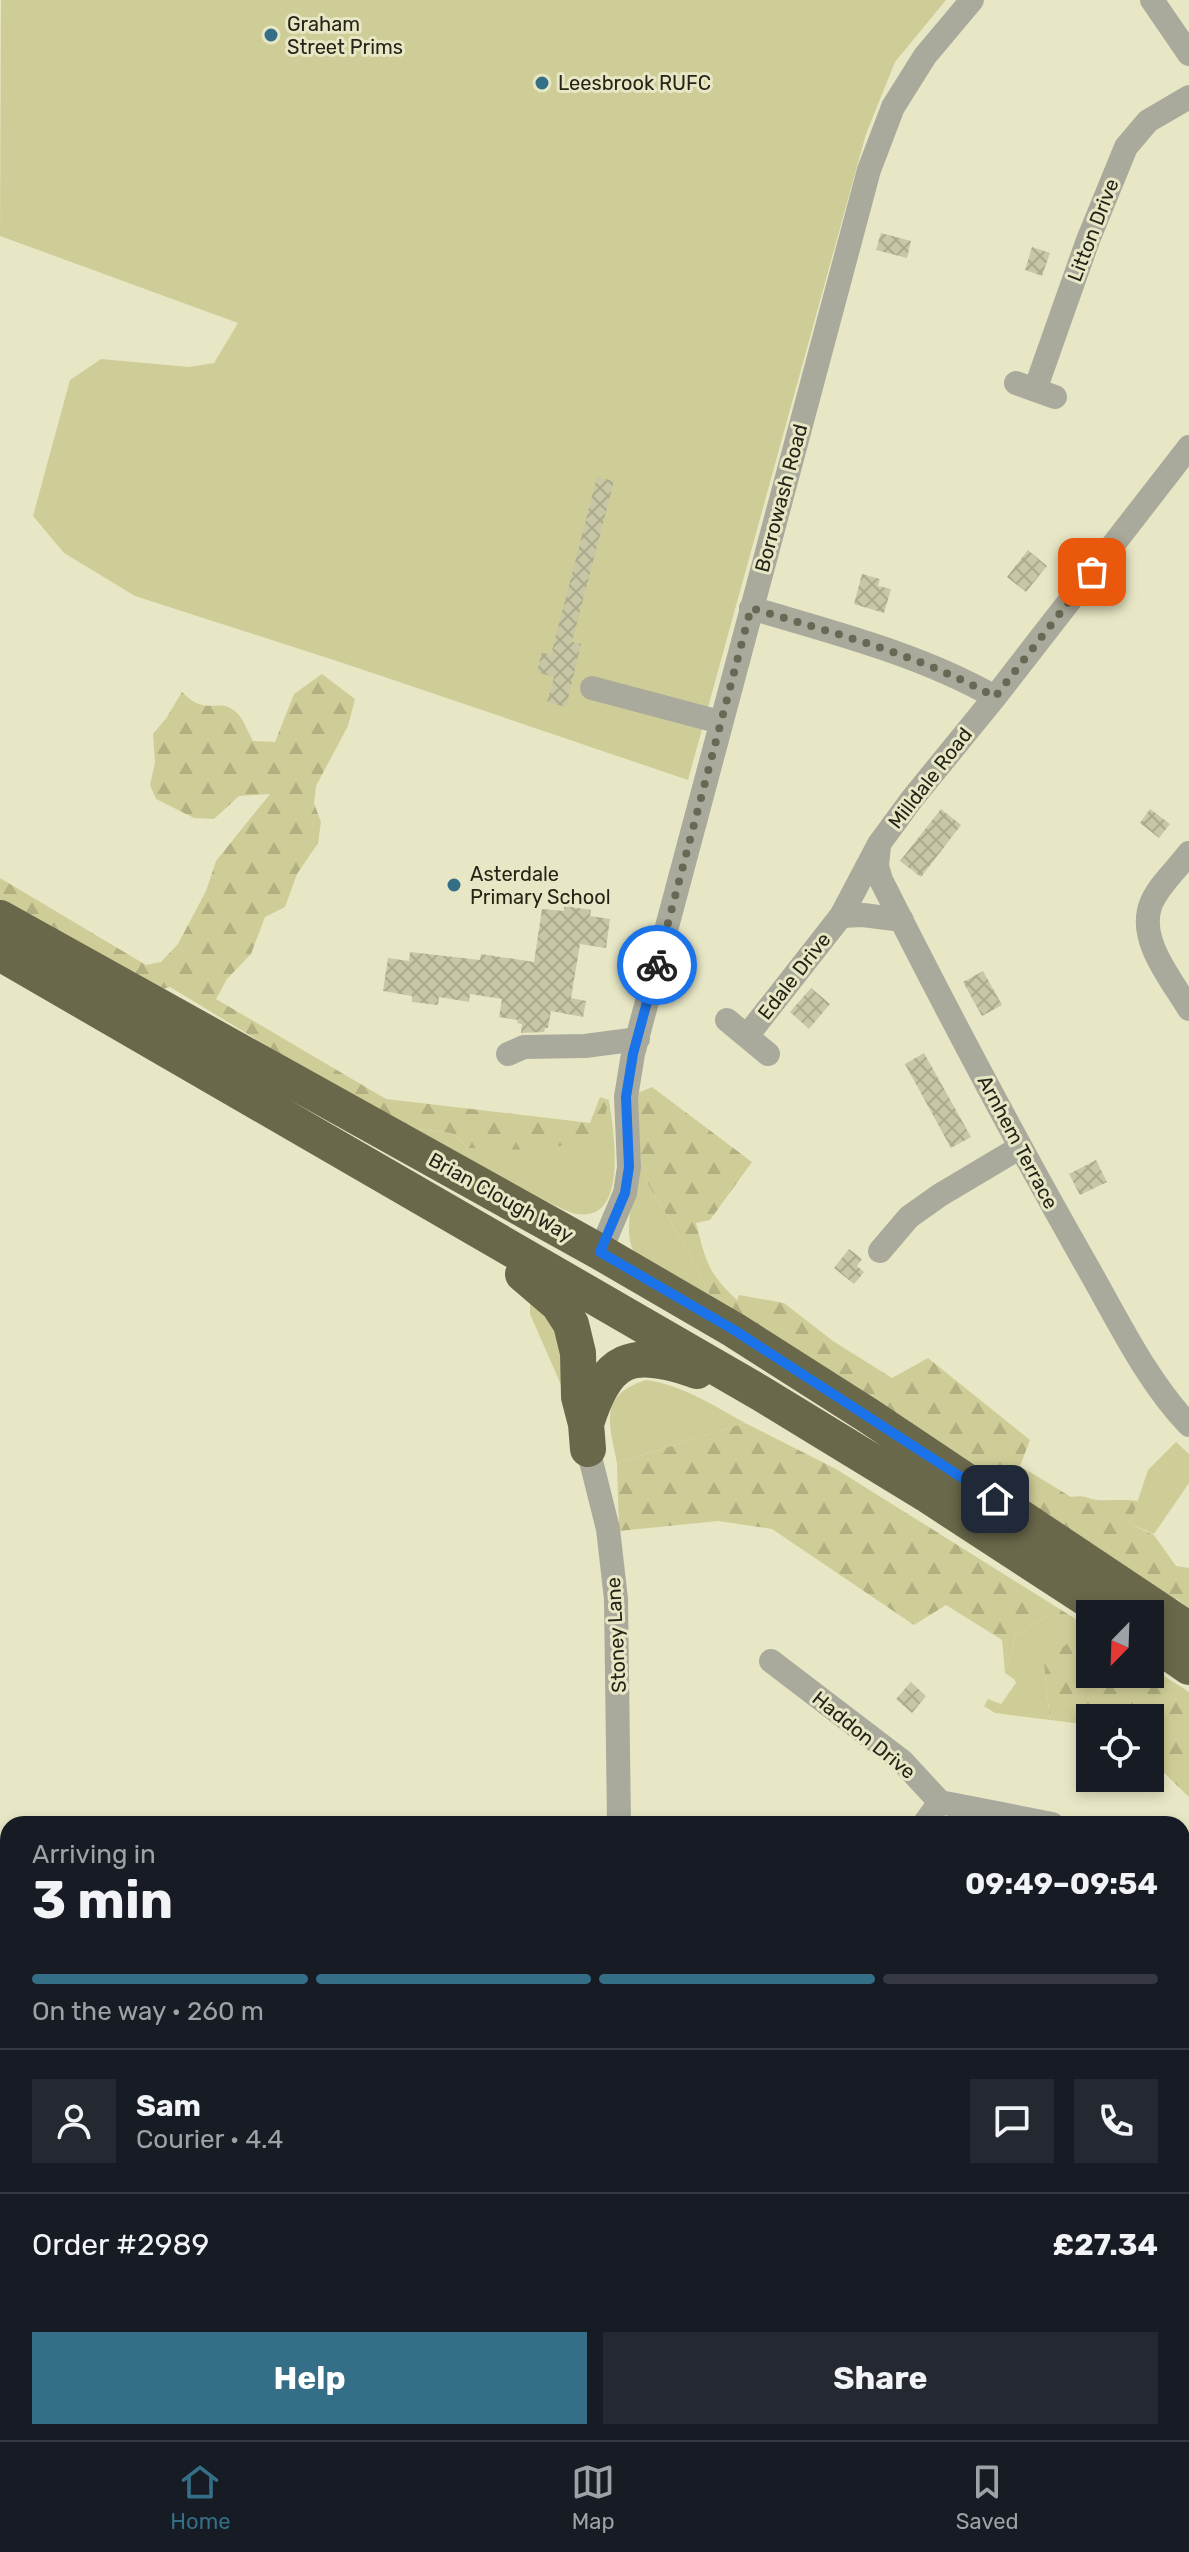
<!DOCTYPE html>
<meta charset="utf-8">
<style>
:root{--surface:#171b24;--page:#242831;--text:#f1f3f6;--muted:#9ea1a6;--line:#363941;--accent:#356e87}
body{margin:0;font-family:Rubik,sans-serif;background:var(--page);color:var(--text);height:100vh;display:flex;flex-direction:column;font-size:30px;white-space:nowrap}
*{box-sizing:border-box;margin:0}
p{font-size:26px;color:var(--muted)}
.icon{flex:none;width:44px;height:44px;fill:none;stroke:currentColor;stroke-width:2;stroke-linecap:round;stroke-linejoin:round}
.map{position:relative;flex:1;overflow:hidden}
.sheet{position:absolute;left:0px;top:1816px;width:1190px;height:624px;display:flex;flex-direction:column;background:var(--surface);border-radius:24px 24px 0 0;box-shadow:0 4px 12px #0003}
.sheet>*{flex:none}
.needle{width:52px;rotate:203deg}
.buttons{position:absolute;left:1076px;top:1600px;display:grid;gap:16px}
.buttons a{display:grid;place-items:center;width:88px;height:88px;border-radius:0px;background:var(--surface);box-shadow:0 4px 12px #0003;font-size:40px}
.pin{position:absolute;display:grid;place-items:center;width:68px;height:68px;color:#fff;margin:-34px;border-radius:16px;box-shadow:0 4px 12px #0006}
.courier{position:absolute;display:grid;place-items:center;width:80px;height:80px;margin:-40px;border:6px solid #1a73e8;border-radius:50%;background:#fff;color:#222;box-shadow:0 2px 10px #0007}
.summary em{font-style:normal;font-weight:700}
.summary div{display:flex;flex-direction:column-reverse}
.summary{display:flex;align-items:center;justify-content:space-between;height:136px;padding:0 32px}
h1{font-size:52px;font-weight:700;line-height:60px}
.bar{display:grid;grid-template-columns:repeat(4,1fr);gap:12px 8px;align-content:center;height:96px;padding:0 32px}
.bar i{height:10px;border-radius:6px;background:var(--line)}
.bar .active{background:var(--accent)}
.bar p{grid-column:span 4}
.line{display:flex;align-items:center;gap:20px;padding:0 32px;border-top:2px solid var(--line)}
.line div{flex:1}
.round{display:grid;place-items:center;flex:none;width:84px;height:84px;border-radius:0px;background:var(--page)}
.primary-button{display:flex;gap:16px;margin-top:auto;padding:16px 32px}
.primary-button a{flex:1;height:92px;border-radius:0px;background:var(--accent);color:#fff;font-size:32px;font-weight:700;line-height:92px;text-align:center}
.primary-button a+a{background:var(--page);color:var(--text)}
.tab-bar{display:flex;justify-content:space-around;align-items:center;height:112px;border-top:2px solid var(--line);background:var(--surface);font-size:22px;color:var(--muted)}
.tab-bar a{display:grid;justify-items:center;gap:4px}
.tab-bar .active{color:var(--accent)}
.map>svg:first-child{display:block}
.grass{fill:#cfcd97}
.forest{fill:url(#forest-firs)}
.building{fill:url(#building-cross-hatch)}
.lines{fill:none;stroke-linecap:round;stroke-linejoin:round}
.minor{stroke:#aaaa9c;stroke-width:24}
.highway{stroke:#69684a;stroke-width:36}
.done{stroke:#696855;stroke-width:8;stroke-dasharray:0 14.4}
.route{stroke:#1a73e8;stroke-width:10}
.poi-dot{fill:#356e87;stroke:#e8e7c5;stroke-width:3}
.labels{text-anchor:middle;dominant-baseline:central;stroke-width:6;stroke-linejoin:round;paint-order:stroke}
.poi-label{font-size:20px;fill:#252418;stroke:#e8e7c5;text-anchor:start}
.street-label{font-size:20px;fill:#252418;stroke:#e8e7c5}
</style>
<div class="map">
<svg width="1189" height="2440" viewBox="0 0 1189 2440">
<defs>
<pattern id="forest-firs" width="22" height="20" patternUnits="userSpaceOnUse" patternTransform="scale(2)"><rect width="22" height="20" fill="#cfcd97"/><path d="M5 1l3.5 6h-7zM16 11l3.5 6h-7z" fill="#b2b081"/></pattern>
<pattern id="building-cross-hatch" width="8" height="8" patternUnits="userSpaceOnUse" patternTransform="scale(2)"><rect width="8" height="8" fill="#c7c6a5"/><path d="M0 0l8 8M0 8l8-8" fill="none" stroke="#abaa8d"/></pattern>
</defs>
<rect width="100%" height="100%" fill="#e8e7c5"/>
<path class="grass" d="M1 0H946L895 62 866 134 688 780 349 665 135 596 64 553 33 516 70 380 101 359 189 367 214 363 238 323 0 236Z
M609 1100C613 1129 630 1222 577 1214 570 1213 561 1208 554 1205L401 1127 451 1133 469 1148 597 1141Z
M641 1156 648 1184 689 1252 714 1303C692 1291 642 1270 632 1248 623 1226 637 1180 641 1156Z
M530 1299C563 1338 561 1336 562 1387L530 1314Z
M646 1380C682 1385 713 1405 745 1423L617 1463C609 1423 598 1395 646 1380Z
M1176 1442 1189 1454V1483L1154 1534 1130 1524 1148 1470Z
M1048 1615 1079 1634 1044 1664 1050 1720 995 1713 984 1706 988 1699 1001 1704 1016 1683 1014 1679 1005 1673 1016 1635Z"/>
<path class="forest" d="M322 674 355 699 348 726 316 786 314 803 321 822 318 843 297 874 285 907 265 917 251 954 227 979 216 999 386 1099 590 1123 600 1097 609 1100 598 1141 528 1150 469 1148 451 1133 401 1127 170 987 155 991 0 901V878L146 965 161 962 178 944 206 891 216 861 270 794 239 796 214 819 194 818 156 799 150 785 155 762 153 734 167 717 182 692C207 718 218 696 236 712 243 718 248 732 253 741L275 742 294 694Z
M652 1087 752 1162 710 1220 696 1223C706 1261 707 1272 737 1300L739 1295 784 1303 833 1341 892 1378 928 1358 1030 1440 1020 1466 1071 1497C1086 1495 1084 1498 1097 1500 1109 1501 1124 1499 1138 1501L1130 1524 1154 1535 1176 1566 1189 1568V1608L1177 1599 1163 1604 714 1303 689 1252 648 1184 633 1129V1095Z
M745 1423 836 1469 1090 1628V1674H1150V1667L1189 1692V1797L1150 1759V1718H1090V1725L1050 1720 1044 1664 1078 1634 1048 1615 1016 1635 1005 1673 1002 1640 946 1605 914 1625 772 1529 718 1521 619 1531 617 1463Z"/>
<path class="building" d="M881 233 911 241 907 258 876 250Z
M1032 247 1050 253 1042 276 1025 270Z
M597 477 614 481 572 642 581 644 566 707 547 702 554 677 537 672 542 652 551 655Z
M1028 550 1047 566 1026 592 1007 577Z
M862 574 880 579 878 586 891 589 884 613 854 604Z
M941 809 961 825 921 877 900 861Z
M1150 809 1170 824 1159 838 1140 823Z
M564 906 591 910 590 916 610 919 606 948 580 944 571 998 586 1001 583 1017 551 1011 548 1028H545L544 1032 521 1033 522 1024 517 1023 518 1020 499 1017 502 999 470 994 469 1002 439 997 438 1005 412 1002V996L383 991 388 958 409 961 410 952 480 960 481 954 534 962 542 909 564 911Z
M983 971 1002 1005 982 1016 963 982Z
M811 988 830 1004 809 1029 790 1012Z
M924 1053 971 1137 951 1148 905 1064Z
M1096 1160 1107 1182 1080 1195 1069 1174Z
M849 1249 862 1259 857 1266 864 1272 854 1284 834 1268Z
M911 1682 926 1696 912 1713 896 1699Z"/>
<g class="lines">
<path class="minor" d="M1152 0 1189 54
M1016 383 1055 397
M1035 390 1088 240 1126 147 1148 121 1189 97
M751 608C835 633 919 654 995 697
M592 688 720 722
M879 846 877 866 881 880C946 1009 1013 1136 1084 1261 1116 1316 1145 1379 1189 1425
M1189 853C1177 869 1158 886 1151 904 1137 940 1172 980 1189 1009
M841 916 863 915 902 920
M727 1020 768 1054
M747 1036 841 916 879 844 912 799 995 697 1189 447
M508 1054 524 1047 585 1046 638 1039
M880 1251 909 1217 940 1195 1019 1148
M600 1252 625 1193 629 1167 626 1097 633 1054 869 170 893 107 925 56 972 0
M588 1449 608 1529 616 1599 619 1824
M771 1661 902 1761 940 1802 1052 1824
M924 1824 940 1802
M1182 2023 1185 2004
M462 2432 467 2440
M701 2432 703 2440
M1008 2436 1029 2440
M74 2440 79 2432
M515 2440 529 2432"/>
<path class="highway" d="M0 918 600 1252 734 1330 869 1416 1189 1630
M0 953 762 1394 929 1496 1110 1614
M523 1274 558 1304 571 1324 578 1353 579 1397 586 1424 588 1449
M586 1424C607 1356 631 1348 697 1371
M1150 1640 1189 1667"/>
</g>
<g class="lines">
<path class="done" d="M657 965 751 608C836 634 917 654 995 697L1092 572"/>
<path class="route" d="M657 965 633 1054 626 1097 629 1167 625 1193 600 1252 734 1330 995 1499"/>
</g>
<g class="poi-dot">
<circle cx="271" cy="35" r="8"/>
<circle cx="542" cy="83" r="8"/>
<circle cx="454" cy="885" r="8"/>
</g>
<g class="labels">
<g class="poi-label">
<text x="287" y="24">Graham<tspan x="287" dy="23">Street Prims</tspan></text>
<text x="558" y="83">Leesbrook RUFC</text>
<text x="470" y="874">Asterdale<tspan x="470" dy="23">Primary School</tspan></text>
</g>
<g class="street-label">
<text transform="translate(1093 230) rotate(-69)">Litton Drive</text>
<text transform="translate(781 498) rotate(-75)">Borrowash Road</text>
<text transform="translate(930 778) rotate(-52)">Milldale Road</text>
<text transform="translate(794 976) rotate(-52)">Edale Drive</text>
<text transform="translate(1018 1142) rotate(62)">Arnhem Terrace</text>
<text transform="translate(501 1197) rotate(29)">Brian Clough Way</text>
<text transform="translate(616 1635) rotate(-93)">Stoney Lane</text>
<text transform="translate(864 1735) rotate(39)">Haddon Drive</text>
</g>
</g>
</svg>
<div class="buttons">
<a><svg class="needle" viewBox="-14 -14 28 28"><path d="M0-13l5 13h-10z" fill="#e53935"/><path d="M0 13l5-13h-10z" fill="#9ea1a6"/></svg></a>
<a><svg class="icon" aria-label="locate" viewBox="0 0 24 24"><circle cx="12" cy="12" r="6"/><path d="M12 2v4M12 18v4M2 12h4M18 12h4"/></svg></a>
</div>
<div class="pin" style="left:1092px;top:572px;background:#ea580c"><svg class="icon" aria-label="bag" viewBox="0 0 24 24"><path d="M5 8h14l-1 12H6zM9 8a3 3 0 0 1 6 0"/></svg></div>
<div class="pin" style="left:995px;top:1499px;background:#1f2937"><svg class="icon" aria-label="home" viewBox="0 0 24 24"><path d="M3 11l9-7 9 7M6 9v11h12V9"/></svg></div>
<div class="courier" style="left:657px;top:965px"><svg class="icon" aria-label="bike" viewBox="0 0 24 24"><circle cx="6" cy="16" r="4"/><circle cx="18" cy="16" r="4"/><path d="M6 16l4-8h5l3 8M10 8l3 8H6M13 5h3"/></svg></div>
<section class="sheet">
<div class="summary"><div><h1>3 min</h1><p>Arriving in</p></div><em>09:49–09:54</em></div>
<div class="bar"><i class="active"></i><i class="active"></i><i class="active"></i><i></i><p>On the way · 260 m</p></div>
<div class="line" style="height:144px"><a class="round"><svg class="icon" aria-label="person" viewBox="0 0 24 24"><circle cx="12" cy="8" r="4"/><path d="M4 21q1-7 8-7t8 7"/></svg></a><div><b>Sam</b><p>Courier · 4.4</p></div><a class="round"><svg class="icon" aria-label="chat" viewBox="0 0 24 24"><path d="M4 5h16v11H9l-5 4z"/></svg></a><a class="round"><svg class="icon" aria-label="phone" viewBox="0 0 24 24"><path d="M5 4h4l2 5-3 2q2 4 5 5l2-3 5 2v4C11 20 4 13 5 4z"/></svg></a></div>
<div class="line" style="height:104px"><div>Order #2989</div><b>£27.34</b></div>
<div class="primary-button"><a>Help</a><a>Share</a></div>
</section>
</div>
<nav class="tab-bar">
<a class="active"><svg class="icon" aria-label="home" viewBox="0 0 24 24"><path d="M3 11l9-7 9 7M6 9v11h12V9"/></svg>Home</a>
<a><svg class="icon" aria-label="map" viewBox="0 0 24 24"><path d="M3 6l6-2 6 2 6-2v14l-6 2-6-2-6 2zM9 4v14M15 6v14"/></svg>Map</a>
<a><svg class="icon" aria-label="saved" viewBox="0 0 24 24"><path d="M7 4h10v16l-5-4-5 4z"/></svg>Saved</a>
</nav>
